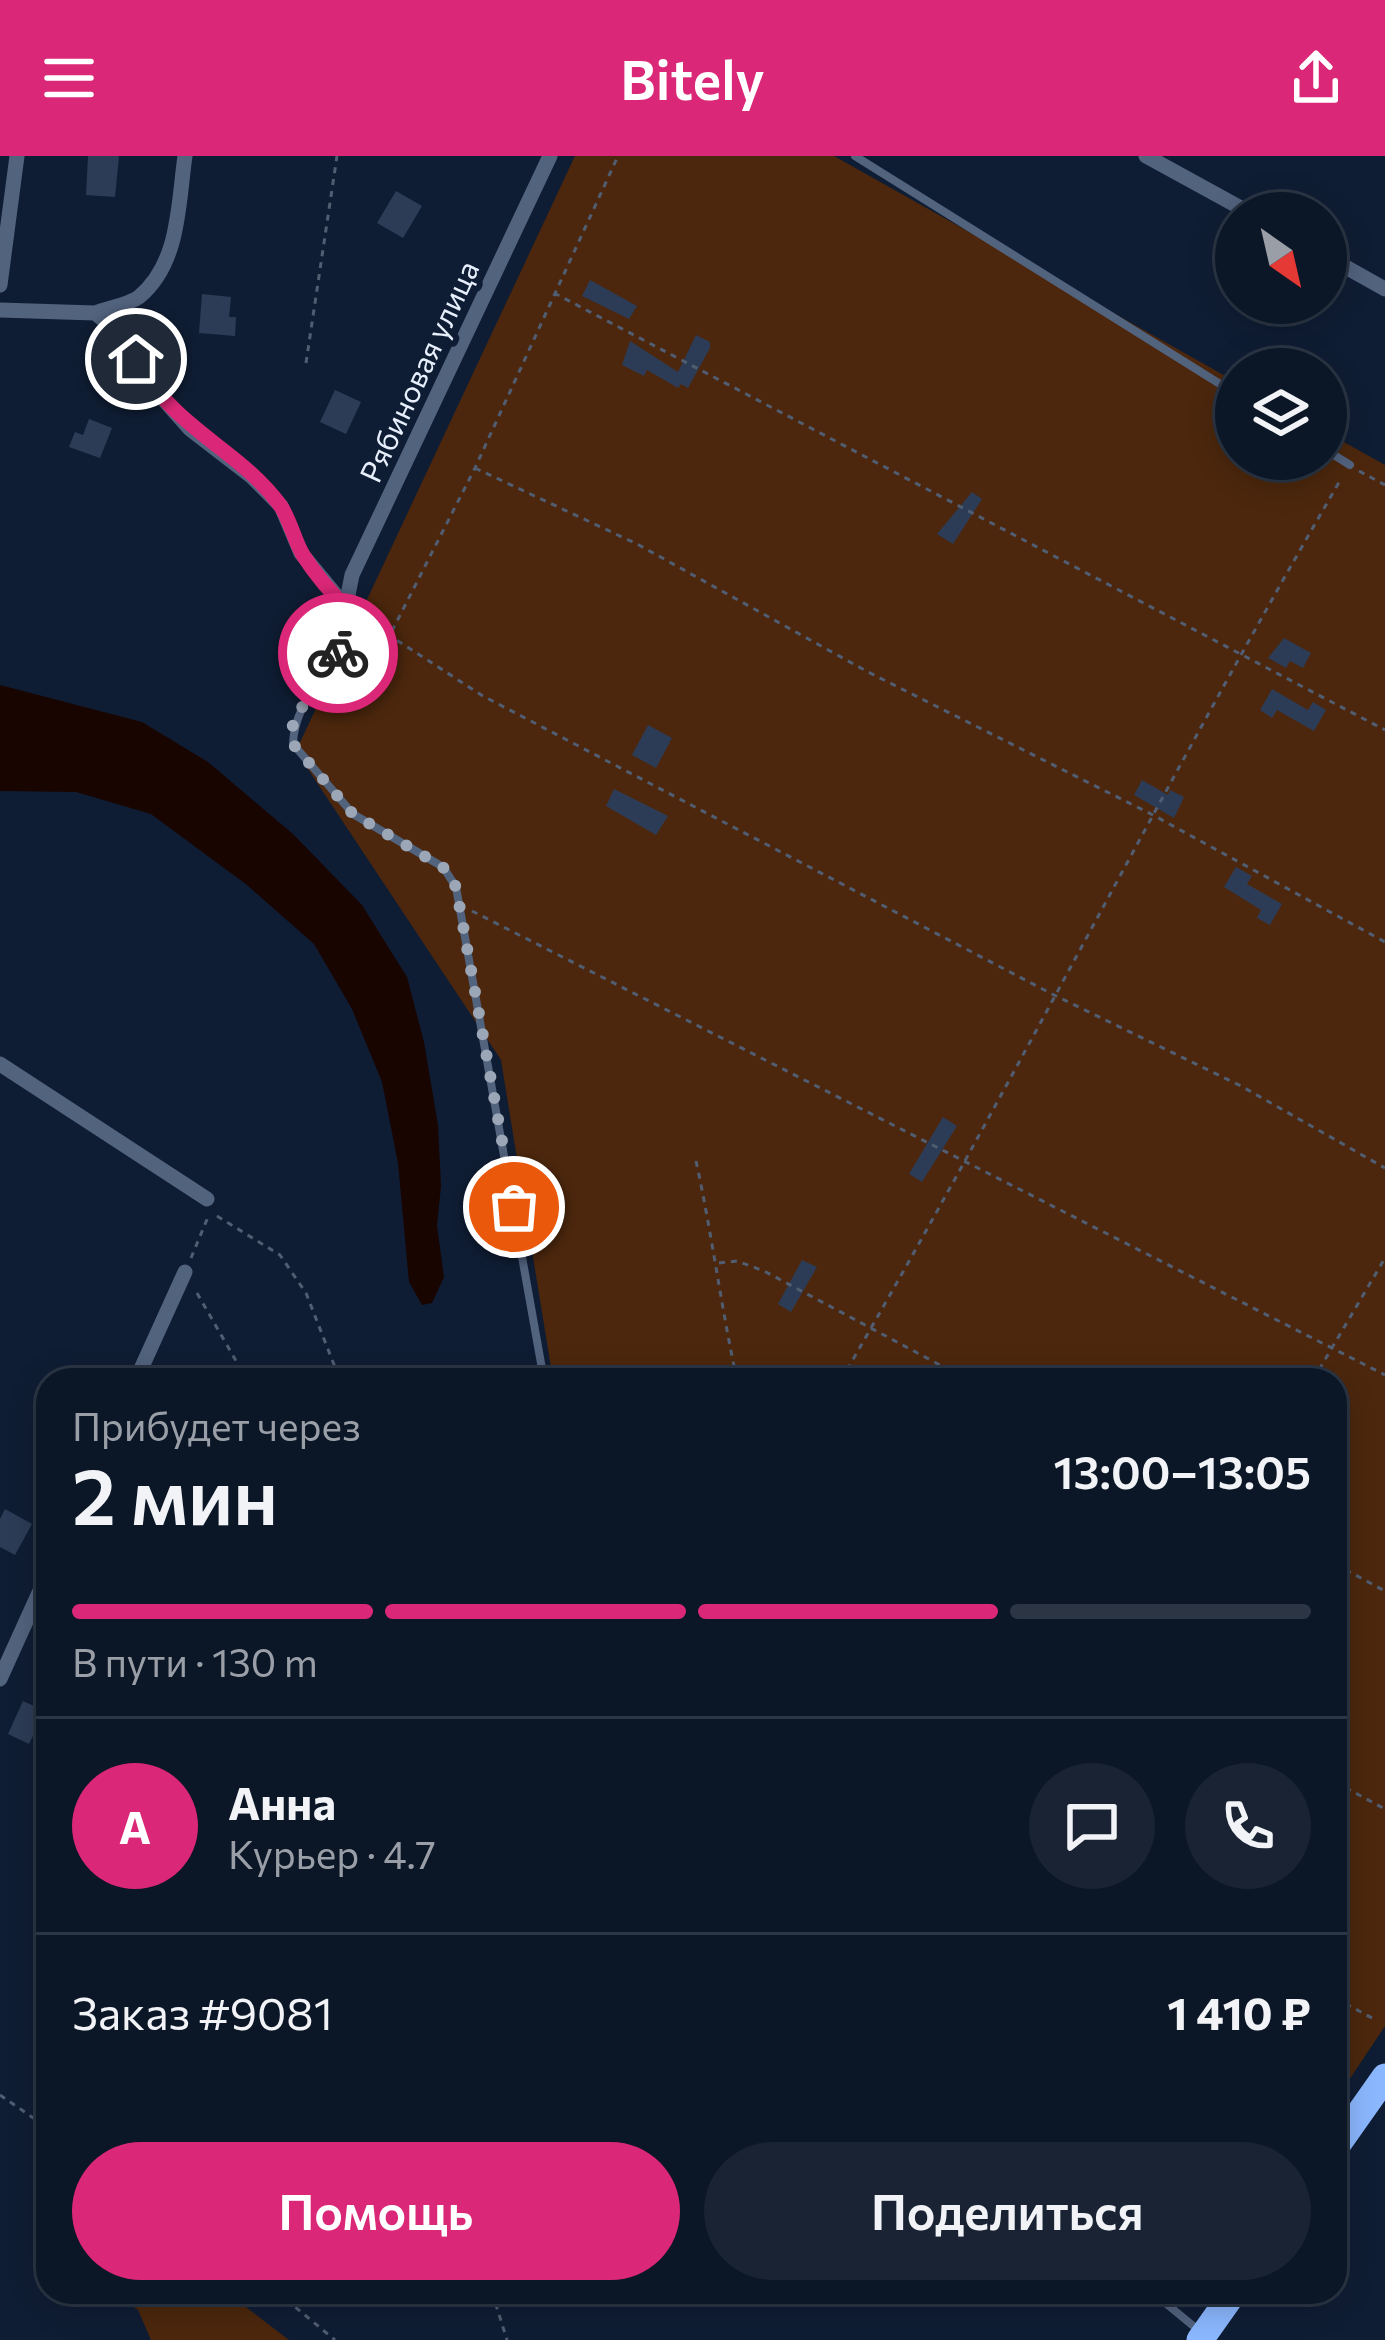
<!DOCTYPE html>
<html lang="ru">
<meta charset="utf-8">
<style>
:root{--surface:#0b1627;--page:#192333;--text:#f1f3f6;--muted:#9a9fa7;--line:#2b3544;--accent:#db2777}
body{margin:0;font-family:Commissioner,sans-serif;background:var(--page);color:var(--text);height:100vh;display:flex;flex-direction:column;font-size:45px;white-space:nowrap}
*{box-sizing:border-box;margin:0}
p{font-size:39px;color:var(--muted)}
.icon{flex:none;width:66px;height:66px;fill:none;stroke:currentColor;stroke-width:2;stroke-linecap:round;stroke-linejoin:round}
.map{position:relative;flex:1;overflow:hidden}
.drawer{position:absolute;left:36px;top:1212px;width:1311px;height:936px;display:flex;flex-direction:column;background:var(--surface);border-radius:36px;box-shadow:0 6px 30px #0003,0 0 0 3px var(--line)}
.drawer>*{flex:none}
.needle{width:78px;rotate:146deg}
.controls{position:absolute;left:1215px;top:36px;display:grid;gap:24px}
.controls a{display:grid;place-items:center;width:132px;height:132px;border-radius:50%;background:var(--surface);box-shadow:0 6px 30px #0003,0 0 0 3px var(--line);font-size:60px}
.pin{position:absolute;display:grid;place-items:center;width:102px;height:102px;color:#fff;margin:-51px;border:6px solid #fff;border-radius:50%;box-shadow:0 3px 12px #0007}
.courier{position:absolute;display:grid;place-items:center;width:120px;height:120px;margin:-60px;border:9px solid #db2777;border-radius:50%;background:#fff;color:#222;box-shadow:0 3px 15px #0007}
.headline em{font-style:normal;font-weight:600}
.headline div{display:flex;flex-direction:column-reverse}
.headline{display:flex;align-items:center;justify-content:space-between;height:204px;padding:0 36px}
h1{font-size:78px;font-weight:600;line-height:90px}
.bar{display:grid;grid-template-columns:repeat(4,1fr);gap:18px 12px;align-content:center;height:144px;padding:0 36px}
.bar i{height:15px;border-radius:9px;background:var(--line)}
.bar .selected{background:var(--accent)}
.bar p{grid-column:span 4}
.line{display:flex;align-items:center;gap:30px;padding:0 36px;border-top:3px solid var(--line)}
.line div{flex:1}
.round{display:grid;place-items:center;flex:none;width:126px;height:126px;border-radius:63px;background:var(--page)}
.primary-button{display:flex;gap:24px;margin-top:auto;padding:24px 36px}
.primary-button a{flex:1;height:138px;border-radius:72px;background:var(--accent);color:#fff;font-size:48px;font-weight:600;line-height:138px;text-align:center}
.primary-button a+a{background:var(--page);color:var(--text)}
header{display:flex;justify-content:space-between;align-items:center;height:156px;padding:0 36px;background:var(--accent);color:#fff;font-size:54px;font-weight:600}
.map>svg:first-child{display:block}
.green{fill:#4c270d}
.water{fill:#190500}
.building{fill:#2d3c56}
.lines{fill:none;stroke-linecap:round;stroke-linejoin:round}
.path{stroke:#515d71;stroke-width:3;stroke-dasharray:6 6;stroke-linecap:butt}
.lane{stroke:#52637e;stroke-width:8}
.street{stroke:#52637e;stroke-width:15}
.highway{stroke:#8bb7fe;stroke-width:27}
.done{stroke:#9ba6b6;stroke-width:12;stroke-dasharray:0 21.6}
.route{stroke:#db2777;stroke-width:15}
.labels{text-anchor:middle;dominant-baseline:central;stroke-width:12;stroke-linejoin:round;paint-order:stroke}
.street-label{font-size:30px;fill:#e7effc;stroke:#0f1d34}
</style>
<header><svg class="icon" aria-label="menu" viewBox="0 0 24 24"><path d="M4 6h16M4 12h16M4 18h16"/></svg>Bitely<svg class="icon" aria-label="share" viewBox="0 0 24 24"><path d="M12 15V3M7 8l5-5 5 5M5 13v7h14v-7"/></svg></header>
<div class="map">
<svg width="1385" height="2184" viewBox="0 0 1385 2184">
<rect width="100%" height="100%" fill="#0f1d34"/>
<path class="green" d="M575 0H834L1236 226V303H1326V276L1385 309V1870L1335 1945V1224H553L501 904 296 595Z
M115 2136H226L289 2184H151L138 2154Z"/>
<path class="water" d="M0 529 142 566 208 606 293 678 362 749 407 821 424 886 438 969 441 1030 437 1070 444 1121 432 1147 422 1149 409 1126 398 1007 382 926 352 853 314 788 247 729 151 658 76 636 0 635Z"/>
<path class="building" d="M88 0H119L115 41 86 39Z
M396 35 422 50 403 82 377 67Z
M590 124 637 150 629 163 582 140Z
M202 138 231 141 229 161H236L235 180 199 177Z
M696 179 710 186V192L688 232 681 228 678 232 647 214 644 220 622 209 630 185 678 216Z
M335 234 361 246 346 278 320 266Z
M89 263 112 272 100 302 69 291 75 276 83 279Z
M972 336 982 343 953 388 937 378Z
M1284 482 1311 497 1303 512 1290 505 1286 512 1268 502Z
M1272 533 1308 554 1313 546 1326 554 1314 575 1277 554 1272 562 1260 554Z
M648 569 672 582 656 612 632 599Z
M1142 624 1168 639 1170 634 1184 641 1174 662 1134 639Z
M614 633 668 660 656 679 606 650Z
M1236 711 1252 720 1247 728 1282 748 1270 769 1257 762 1261 754 1224 731Z
M943 961 957 970 922 1026 909 1018Z
M802 1104 817 1111 791 1156 778 1148Z
M5 1353 32 1368 15 1399 0 1391V1363Z
M23 1545 45 1555 29 1588 8 1578Z"/>
<g class="lines">
<path class="path" d="M554 137 1385 574
M306 207 337 0
M475 312 637 388 868 516 1153 659 1385 786
M1359 315 1385 329
M367 465 483 540 1052 838 1241 930 1385 1012
M392 475 475 312 618 0
M472 755 1385 1219
M696 1005C712 1078 721 1151 737 1224
M217 1060 280 1099 306 1137 340 1224
M191 1102 208 1061
M719 1107 737 1105 764 1115 968 1224
M197 1137 247 1224
M841 1224C1014 927 1168 620 1341 323
M1313 1224 1385 1102
M1335 1408 1385 1435
M1335 1626 1385 1653
M1335 1842 1374 1863
M0 1939 48 1972
M277 2136 335 2184
M492 2136 507 2184"/>
<path class="lane" d="M855 0 1236 238
M1326 294 1350 309
M351 457C341 505 294 541 293 588L353 658 443 711 456 731 544 1224
M1152 2136 1197 2173"/>
<path class="street" d="M1146 0 1250 57
M1326 100 1385 133
M0 129 17 0
M0 154 95 157 123 180 148 226 190 273 251 320 281 350 301 397 349 455
M95 157C108 152 128 149 139 141 180 107 178 48 185 0
M351 457 348 439 352 419 550 0
M0 908 207 1043
M136 1224 185 1116
M0 1523 48 1417"/>
<path class="highway" d="M1335 1992 1385 1921
M1200 2184 1234 2136"/>
</g>
<g class="lines">
<path class="done" d="M338 497 293 565 292 587 353 658 443 711 456 731 514 1051"/>
<path class="route" d="M136 203C174 274 238 292 280 349 290 363 294 384 303 399 317 421 333 439 351 457L338 497"/>
</g>
<g class="labels">
<g class="street-label">
<text transform="translate(418 215) rotate(-65)">Рябиновая улица</text>
</g>
</g>
</svg>
<div class="controls">
<a><svg class="needle" viewBox="-14 -14 28 28"><path d="M0-13l5 13h-10z" fill="#e53935"/><path d="M0 13l5-13h-10z" fill="#9a9fa7"/></svg></a>
<a><svg class="icon" aria-label="layers" viewBox="0 0 24 24"><path d="M12 4l9 5-9 5-9-5zM3 14l9 5 9-5"/></svg></a>
</div>
<div class="pin" style="left:514px;top:1051px;background:#ea580c"><svg class="icon" aria-label="bag" viewBox="0 0 24 24"><path d="M5 8h14l-1 12H6zM9 8a3 3 0 0 1 6 0"/></svg></div>
<div class="pin" style="left:136px;top:203px;background:#1f2937"><svg class="icon" aria-label="home" viewBox="0 0 24 24"><path d="M3 11l9-7 9 7M6 9v11h12V9"/></svg></div>
<div class="courier" style="left:338px;top:497px"><svg class="icon" aria-label="bike" viewBox="0 0 24 24"><circle cx="6" cy="16" r="4"/><circle cx="18" cy="16" r="4"/><path d="M6 16l4-8h5l3 8M10 8l3 8H6M13 5h3"/></svg></div>
<section class="drawer">
<div class="headline"><div><h1>2 мин</h1><p>Прибудет через</p></div><em>13:00–13:05</em></div>
<div class="bar"><i class="selected"></i><i class="selected"></i><i class="selected"></i><i></i><p>В пути · 130 m</p></div>
<div class="line" style="height:216px"><b class="round" style="background:var(--accent);color:#fff">А</b><div><b>Анна</b><p>Курьер · 4.7</p></div><a class="round"><svg class="icon" aria-label="chat" viewBox="0 0 24 24"><path d="M4 5h16v11H9l-5 4z"/></svg></a><a class="round"><svg class="icon" aria-label="phone" viewBox="0 0 24 24"><path d="M5 4h4l2 5-3 2q2 4 5 5l2-3 5 2v4C11 20 4 13 5 4z"/></svg></a></div>
<div class="line" style="height:156px"><div>Заказ #9081</div><b>1 410 ₽</b></div>
<div class="primary-button"><a>Помощь</a><a>Поделиться</a></div>
</section>
</div>
